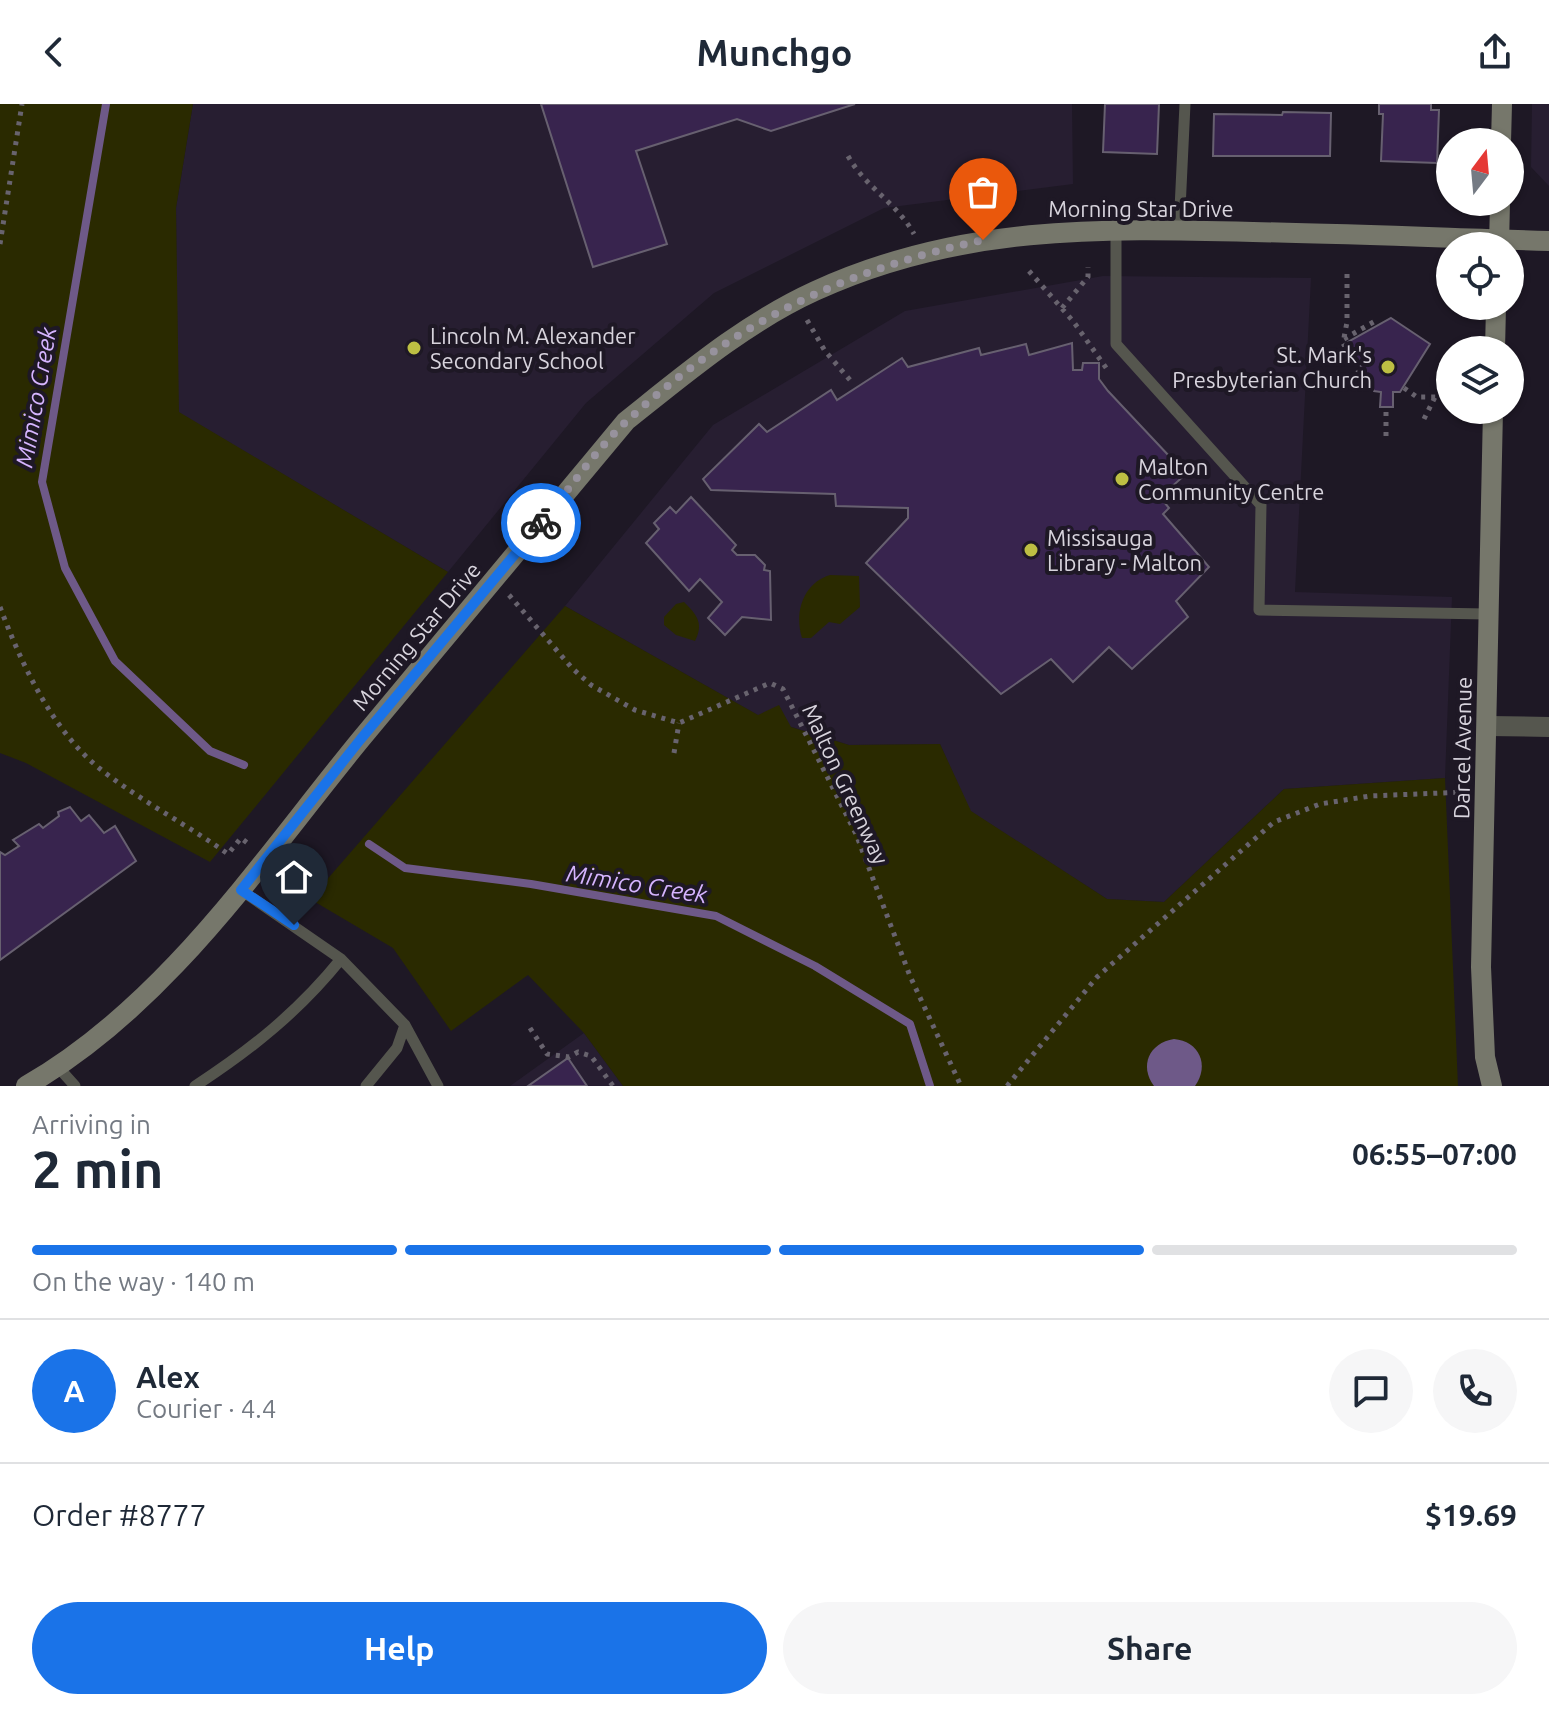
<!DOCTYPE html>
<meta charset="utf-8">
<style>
:root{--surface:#fff;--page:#f6f6f7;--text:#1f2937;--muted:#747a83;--line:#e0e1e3;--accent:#1a73e8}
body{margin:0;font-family:Ubuntu,sans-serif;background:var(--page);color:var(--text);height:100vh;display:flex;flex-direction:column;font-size:30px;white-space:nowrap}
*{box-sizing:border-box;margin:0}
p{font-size:26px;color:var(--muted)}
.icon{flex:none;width:44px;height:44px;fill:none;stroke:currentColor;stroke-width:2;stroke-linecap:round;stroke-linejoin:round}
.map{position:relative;height:982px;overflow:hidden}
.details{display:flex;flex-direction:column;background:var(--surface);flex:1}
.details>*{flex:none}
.needle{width:52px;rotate:16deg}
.controls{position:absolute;left:1436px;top:24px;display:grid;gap:16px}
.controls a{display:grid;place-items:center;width:88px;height:88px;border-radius:50%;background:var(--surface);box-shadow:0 2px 6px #0004;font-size:40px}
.pin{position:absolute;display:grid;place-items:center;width:68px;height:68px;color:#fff;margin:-82px -34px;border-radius:50% 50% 50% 0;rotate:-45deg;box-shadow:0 0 8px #0007}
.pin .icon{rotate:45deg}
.courier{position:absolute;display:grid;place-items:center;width:80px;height:80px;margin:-40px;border:6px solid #1a73e8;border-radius:50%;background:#fff;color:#222;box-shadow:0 2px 10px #0007}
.summary em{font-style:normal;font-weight:700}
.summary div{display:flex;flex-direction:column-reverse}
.summary{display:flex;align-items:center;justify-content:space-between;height:136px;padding:0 32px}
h1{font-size:52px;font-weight:700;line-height:60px}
.bar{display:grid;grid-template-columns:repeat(4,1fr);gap:12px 8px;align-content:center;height:96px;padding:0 32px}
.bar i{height:10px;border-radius:6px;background:var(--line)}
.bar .current{background:var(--accent)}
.bar p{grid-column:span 4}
.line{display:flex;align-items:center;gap:20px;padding:0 32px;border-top:2px solid var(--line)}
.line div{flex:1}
.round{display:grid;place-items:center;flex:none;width:84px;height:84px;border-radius:42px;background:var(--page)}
.action{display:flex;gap:16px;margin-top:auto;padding:16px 32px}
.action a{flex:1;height:92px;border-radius:48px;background:var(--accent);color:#fff;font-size:32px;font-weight:700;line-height:92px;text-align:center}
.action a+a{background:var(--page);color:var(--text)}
header{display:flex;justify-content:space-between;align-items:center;height:104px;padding:0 32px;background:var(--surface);font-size:36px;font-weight:700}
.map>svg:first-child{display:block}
.built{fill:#271e31}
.green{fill:#2a2a00}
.water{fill:#6e5988}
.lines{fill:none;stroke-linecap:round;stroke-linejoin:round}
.stream{stroke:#6e5988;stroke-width:8}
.building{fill:#38244e;stroke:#676070;stroke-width:2}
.path{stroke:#68636e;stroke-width:5;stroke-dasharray:4 6;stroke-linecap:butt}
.lane{stroke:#55564e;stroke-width:11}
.street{stroke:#55564e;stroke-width:20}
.secondary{stroke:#76776b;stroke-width:20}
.done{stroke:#97929d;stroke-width:8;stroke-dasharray:0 14.4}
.route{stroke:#1a73e8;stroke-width:10}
.poi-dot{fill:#bdbf43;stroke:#1e1825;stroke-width:3}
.labels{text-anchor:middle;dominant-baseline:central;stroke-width:8;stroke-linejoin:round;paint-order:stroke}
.street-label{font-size:22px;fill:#d8d4dd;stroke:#1e1825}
.poi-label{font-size:22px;fill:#d8d4dd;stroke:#1e1825;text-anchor:start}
.water-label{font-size:24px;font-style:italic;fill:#d5b4fe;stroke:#1e1825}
</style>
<header><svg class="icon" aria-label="back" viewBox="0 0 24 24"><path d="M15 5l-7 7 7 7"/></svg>Munchgo<svg class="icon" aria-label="share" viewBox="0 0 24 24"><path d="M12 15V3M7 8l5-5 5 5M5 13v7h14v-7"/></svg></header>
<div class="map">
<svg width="1549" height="982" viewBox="0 0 1549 982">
<rect width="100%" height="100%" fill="#1e1825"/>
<path class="built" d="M193 0H1072L1073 80 884 104 714 189 586 299 448 468 178 308 176 104Z
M1532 0H1549V82L1531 63Z
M1103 172 1311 174 1295 488 1452 493 1445 674 1284 685 1164 798 1107 795 970 707 940 640 849 641 763 614 565 502 713 321 905 207Z
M584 929 623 982H510Z"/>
<path class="green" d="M0 0H193L176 104 179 308 448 468 210 758 26 659 0 649Z
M830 471 859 472 860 503 840 520 829 518 811 534H802C794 509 803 479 830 471Z
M684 498C697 511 704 519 695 537L676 531 664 521V513L676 500Z
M565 502 758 611 779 601 791 623 849 641 940 640 971 707 1107 795 1164 798 1284 685 1445 674 1458 982H623L584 929 528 871 451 927 393 844 310 795Z"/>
<path class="water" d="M1174 935C1199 937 1210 961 1195 982H1154C1139 962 1149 939 1174 935Z"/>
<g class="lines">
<path class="stream" d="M106 0 42 378 65 464 115 557 210 647 244 661
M369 740 405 764 531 780 716 812 815 862 910 920 930 982"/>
</g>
<path class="building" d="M541 0H855L771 27 737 15 636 47 667 140 593 163Z
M1105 0H1159L1157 50 1103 48Z
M1379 0H1431V6H1439L1437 59 1381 57 1383 10H1379Z
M1283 8 1331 9 1330 52H1213L1214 10 1282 11Z
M1391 214 1430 240 1400 288H1393V303H1380L1381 288 1374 287 1348 238Z
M1072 239 1073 266H1082L1083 259H1099V275L1108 287 1186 370 1160 393 1169 404 1163 410 1209 463 1176 497 1188 513 1132 565 1109 543 1073 578 1051 555 1001 590 866 459 908 414V404L836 402 835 390 711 386 703 375 759 320 767 328 831 286 837 296 902 254 908 263 979 244 981 251 1026 240 1029 251Z
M691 393 736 441 732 446 737 451H755L765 461 764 466 770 467 771 516 742 513 725 531 708 514 722 498 700 475 689 487 646 439 659 425 654 419 670 403 676 409Z
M70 703 81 717 89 711 104 729 115 722 136 757 0 856V748L5 751 19 742 13 736 39 720 43 724 59 712 58 708Z
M568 954 587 982H528Z"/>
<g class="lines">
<path class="path" d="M848 52C865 83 897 99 914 130
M0 140 22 0
M1029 167 1073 217 1109 268
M1347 170V218L1343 239 1368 285
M1062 204 1088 173V163
M807 216 825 247 850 276
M1344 235 1377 216
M1404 284 1417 293H1450
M1424 315 1435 293
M1386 332V307
M509 491 572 564 591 581 635 606 679 619 770 579 783 585 856 730 910 872 961 982
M0 503C21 559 52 626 99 664 139 696 186 720 228 750L241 734 250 741
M674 649 679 619
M284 767 298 777
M530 924 547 950 569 953 578 948 591 952 613 982
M1007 982 1097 873 1274 718 1320 700 1370 692 1464 688"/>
<path class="lane" d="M1116 125V240L1261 401 1259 506 1487 510
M1179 126 1185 0
M241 786 341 855 405 921 438 982
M58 963 75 982
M195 982C252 945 299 907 341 855
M366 982 397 944 405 921"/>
<path class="street" d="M1488 622 1549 623"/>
<path class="secondary" d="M1501 38 1502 0
M1499 142 1500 98
M1495 246 1496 202
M26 982C167 901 260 758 361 635 449 528 538 423 626 317 685 270 745 219 815 187 959 121 1098 124 1253 128 1352 130 1450 134 1549 137
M1492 982 1485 953 1481 863 1493 306"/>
</g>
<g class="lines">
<path class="done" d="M541 419C570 385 596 345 628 316 735 218 842 167 983 136"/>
<path class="route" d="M294 821 241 786 360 636 541 419"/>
</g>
<g class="poi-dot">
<circle cx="414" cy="244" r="8"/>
<circle cx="1388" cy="263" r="8"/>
<circle cx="1122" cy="375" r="8"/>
<circle cx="1031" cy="446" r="8"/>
</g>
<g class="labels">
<g class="street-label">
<text x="1141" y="104">Morning Star Drive</text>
<text transform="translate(416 532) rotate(-50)">Morning Star Drive</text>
<text transform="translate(1462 644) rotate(-89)">Darcel Avenue</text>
<text transform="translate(846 680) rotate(65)">Malton Greenway</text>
</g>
<g class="poi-label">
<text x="430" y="231">Lincoln M. Alexander<tspan x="430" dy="25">Secondary School</tspan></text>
<text x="1372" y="250" text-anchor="end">St. Mark's<tspan x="1372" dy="25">Presbyterian Church</tspan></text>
<text x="1138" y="362">Malton<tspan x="1138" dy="25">Community Centre</tspan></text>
<text x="1047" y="433">Missisauga<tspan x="1047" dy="25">Library - Malton</tspan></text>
</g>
<g class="water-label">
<text transform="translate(36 293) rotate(-80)">Mimico Creek</text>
<text transform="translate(637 780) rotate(9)">Mimico Creek</text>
</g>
</g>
</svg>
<div class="controls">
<a><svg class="needle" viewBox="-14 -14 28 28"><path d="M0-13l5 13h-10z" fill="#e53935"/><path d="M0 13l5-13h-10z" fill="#747a83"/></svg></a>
<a><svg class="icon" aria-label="locate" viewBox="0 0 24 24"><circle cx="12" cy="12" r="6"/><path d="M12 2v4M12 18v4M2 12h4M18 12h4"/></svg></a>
<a><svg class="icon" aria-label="layers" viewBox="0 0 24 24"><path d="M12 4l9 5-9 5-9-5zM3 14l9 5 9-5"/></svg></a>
</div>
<div class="pin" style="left:983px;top:136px;background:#ea580c"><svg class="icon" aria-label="bag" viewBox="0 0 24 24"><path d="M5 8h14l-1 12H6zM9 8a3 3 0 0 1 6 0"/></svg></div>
<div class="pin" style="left:294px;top:821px;background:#1f2937"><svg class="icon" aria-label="home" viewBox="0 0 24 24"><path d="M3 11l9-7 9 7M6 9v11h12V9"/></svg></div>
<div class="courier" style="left:541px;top:419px"><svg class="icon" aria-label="bike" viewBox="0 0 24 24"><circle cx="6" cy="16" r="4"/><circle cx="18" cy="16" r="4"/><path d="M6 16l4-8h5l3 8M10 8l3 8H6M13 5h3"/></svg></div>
</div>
<section class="details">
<div class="summary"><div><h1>2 min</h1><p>Arriving in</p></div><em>06:55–07:00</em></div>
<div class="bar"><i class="current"></i><i class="current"></i><i class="current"></i><i></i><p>On the way · 140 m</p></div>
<div class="line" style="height:144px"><b class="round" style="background:var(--accent);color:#fff">A</b><div><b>Alex</b><p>Courier · 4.4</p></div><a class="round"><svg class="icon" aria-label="chat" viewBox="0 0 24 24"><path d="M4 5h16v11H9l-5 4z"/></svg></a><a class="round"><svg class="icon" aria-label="phone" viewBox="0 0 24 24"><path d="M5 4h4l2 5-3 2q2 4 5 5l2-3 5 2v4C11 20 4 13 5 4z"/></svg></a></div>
<div class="line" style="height:104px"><div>Order #8777</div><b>$19.69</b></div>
<div class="action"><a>Help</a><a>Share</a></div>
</section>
